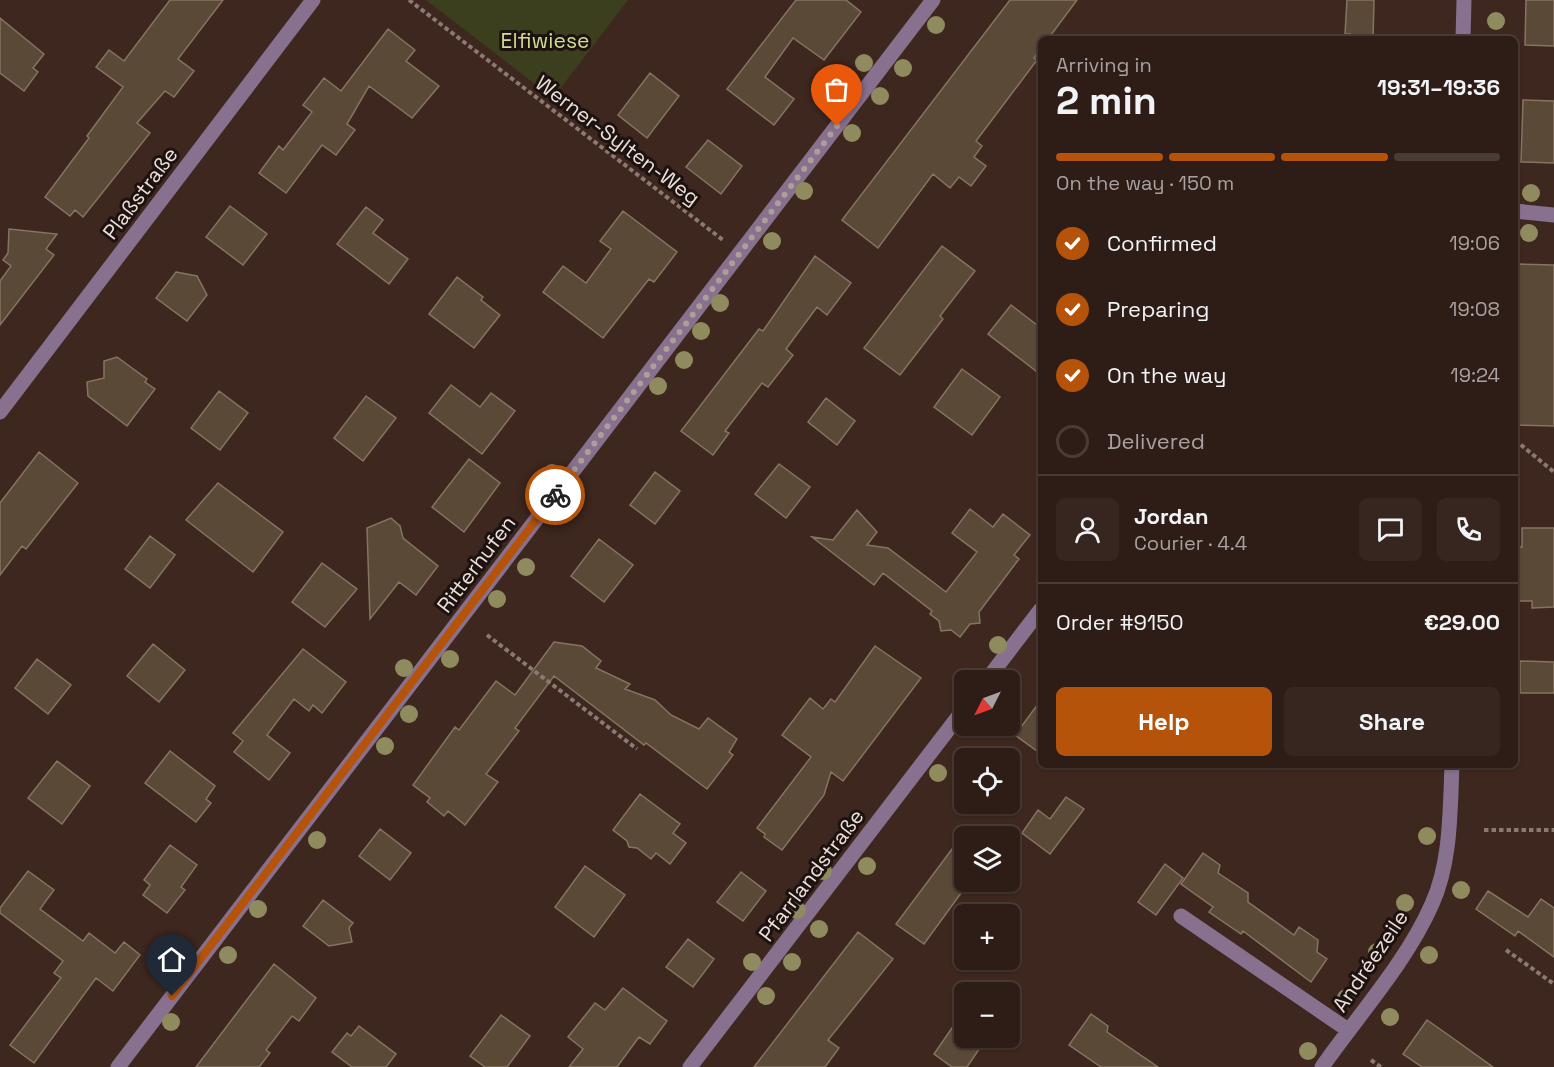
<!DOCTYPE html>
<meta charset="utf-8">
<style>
:root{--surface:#2e1d16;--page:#36261f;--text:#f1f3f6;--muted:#a7a2a1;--line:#493b35;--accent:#b45309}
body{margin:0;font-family:"Space Grotesk",sans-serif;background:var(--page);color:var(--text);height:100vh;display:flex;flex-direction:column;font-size:22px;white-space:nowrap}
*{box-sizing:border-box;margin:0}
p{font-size:20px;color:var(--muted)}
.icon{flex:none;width:33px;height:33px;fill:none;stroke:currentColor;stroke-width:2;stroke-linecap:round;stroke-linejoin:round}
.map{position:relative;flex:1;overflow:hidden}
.details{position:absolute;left:1038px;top:36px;width:480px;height:732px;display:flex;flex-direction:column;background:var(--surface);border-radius:9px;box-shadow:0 2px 4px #0004,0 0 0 2px var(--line)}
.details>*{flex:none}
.needle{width:39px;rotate:228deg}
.buttons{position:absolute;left:954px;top:670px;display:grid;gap:12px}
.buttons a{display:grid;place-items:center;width:66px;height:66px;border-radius:9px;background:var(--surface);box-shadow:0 2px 4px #0004,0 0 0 2px var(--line);font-size:30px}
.pin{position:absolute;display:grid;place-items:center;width:51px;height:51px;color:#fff;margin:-62px -26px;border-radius:50% 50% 50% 0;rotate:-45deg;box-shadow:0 0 6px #0007}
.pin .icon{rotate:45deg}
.courier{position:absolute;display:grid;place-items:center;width:60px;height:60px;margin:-30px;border:4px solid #b45309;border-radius:50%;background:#fff;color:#222;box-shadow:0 2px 8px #0007}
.head em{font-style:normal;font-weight:700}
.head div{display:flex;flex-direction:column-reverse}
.head{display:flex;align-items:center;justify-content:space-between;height:102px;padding:0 18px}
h1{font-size:39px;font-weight:700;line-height:45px}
.bar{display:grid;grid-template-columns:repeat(4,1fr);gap:9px 6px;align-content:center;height:72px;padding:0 18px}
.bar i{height:8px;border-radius:4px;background:var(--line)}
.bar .current{background:var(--accent)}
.bar p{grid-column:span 4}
.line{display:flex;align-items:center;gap:15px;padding:0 18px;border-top:2px solid var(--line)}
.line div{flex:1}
.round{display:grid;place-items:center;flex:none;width:63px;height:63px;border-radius:9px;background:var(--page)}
ol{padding:0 18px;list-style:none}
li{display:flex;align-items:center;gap:18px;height:66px}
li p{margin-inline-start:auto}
li .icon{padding:6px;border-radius:50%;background:var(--accent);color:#fff;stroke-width:4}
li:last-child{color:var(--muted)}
li i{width:33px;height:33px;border:3px solid var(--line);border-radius:50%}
.primary-button{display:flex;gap:12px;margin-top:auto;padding:12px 18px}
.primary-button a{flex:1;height:69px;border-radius:9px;background:var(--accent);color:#fff;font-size:24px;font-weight:700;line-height:69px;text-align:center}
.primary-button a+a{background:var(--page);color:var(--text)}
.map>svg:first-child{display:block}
.green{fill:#3b3f1d}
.building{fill:#5a4937;stroke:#867461;stroke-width:1.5}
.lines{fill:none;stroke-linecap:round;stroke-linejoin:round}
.path{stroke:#8c7972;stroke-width:4;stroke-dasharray:4.5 3;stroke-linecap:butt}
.minor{stroke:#88708f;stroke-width:15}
.tree{fill:#8f8b5f}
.done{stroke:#af9e98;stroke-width:6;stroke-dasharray:0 10.8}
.route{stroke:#b45309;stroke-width:8}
.labels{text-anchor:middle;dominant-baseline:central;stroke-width:6;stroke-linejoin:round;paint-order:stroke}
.park-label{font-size:21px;fill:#d2dc95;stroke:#1c120f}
.street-label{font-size:21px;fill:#edded9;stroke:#1c120f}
</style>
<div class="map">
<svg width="1554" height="1067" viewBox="0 0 1554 1067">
<rect width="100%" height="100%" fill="#3d271e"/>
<path class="green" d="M426 0H628L553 98Z"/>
<path class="building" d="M170 0H223L178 59 194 71 174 97 165 91 137 123 150 133 83 217 75 210 70 216 45 197 89 138 87 136 123 87 96 67 109 50 124 61Z
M796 0H846L861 12 824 60 793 38 765 77 794 99 774 125 727 89Z
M1010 0H1077L1048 39H1041V48L1034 58 1037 60 976 141 982 146 974 157 986 166 971 186 959 177 950 188 933 174 878 248 842 220Z
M1347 0H1374L1373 39H1350V34H1345Z
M1526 0H1554V46L1525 45Z
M0 18 44 54 33 68 38 72 24 91 0 73Z
M388 29 415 50 406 61 439 86 412 118 369 86 347 124 355 130 336 155 322 145 286 193 259 173 279 146 283 150 312 112 303 105 324 78 341 91Z
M650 73 679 96 647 138 618 115Z
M1523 100 1554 101V163L1521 162Z
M708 140 742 166 721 194 686 167Z
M230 206 267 234 243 265 206 237Z
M366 207 383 220 373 233 408 259 389 284 337 244Z
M623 211 677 252 654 282 649 279 603 338 543 292 563 266 586 283 611 249 600 241Z
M9 229 57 234 46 249 54 255 0 325V281L11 266 3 260 8 253Z
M942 246 975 271 940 316 943 319 900 375 864 348Z
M815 256 851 283 827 315 817 307 786 349 793 355 768 387 762 383 725 431 729 433 713 455 681 431 759 329 763 331Z
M1518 264 1554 265V426L1515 425Z
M176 272 197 276 207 295 187 321 156 298Z
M457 277 483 297 481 300 500 315 474 348 429 314Z
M1011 305 1041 328V375L988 334Z
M117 357 147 379 145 382 155 389 127 426 88 396 87 382 104 378V361Z
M962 369 1000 397 972 435 934 407Z
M451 385 480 407 491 393 515 411 482 454 429 413Z
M219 391 248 413 220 450 191 428Z
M366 396 396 418 363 461 334 438Z
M826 398 855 421 837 445 808 422Z
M39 452 78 483 26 549 22 546 0 575V503Z
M469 459 500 483 464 532 432 507Z
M779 464 810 487 786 518 755 494Z
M655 472 680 491 655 524 630 505Z
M218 483 283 532 253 572 186 520Z
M970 509 993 527 1003 514 1030 535 1014 555 1019 559 979 612 980 623 970 624 960 637 951 630 941 631 939 621 930 614 932 611 883 573 874 585 812 537 833 540 857 510 877 532 867 545 888 548 946 592 977 552 952 533Z
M391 518 400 526 403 538 438 566 416 595 399 582 370 619 367 528Z
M1522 528H1554V607L1532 608V601H1515L1516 547H1522Z
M150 536 175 555 150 588 125 569Z
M599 539 633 565 604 602 571 576Z
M322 563 357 589 325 627 292 602Z
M554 642 582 646 601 661 596 668 630 684 625 689 655 700 671 715 699 729 708 718 737 739 729 752 733 755 707 789 646 743 644 745 554 676 515 728 519 731 486 774 498 782 465 825 448 811 444 816 427 802 430 798 413 785 455 727 459 730 496 681 515 695Z
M153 644 185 670 159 702 127 676Z
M875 646 921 678 843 781 831 772 824 795 782 850 764 837 765 834 757 828 811 757 782 735 810 698 823 709 831 699 835 702Z
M303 649 346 682 322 713 313 705 309 711 294 699 267 735 290 753 269 780 234 752 243 741 233 733Z
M37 659 71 685 48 714 15 688Z
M1520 661 1554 662V693H1520Z
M1041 700V754L1015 735Z
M170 751 215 786 206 799 211 803 196 822 145 783Z
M57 761 90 786 62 824 28 798Z
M640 794 680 824 673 833 686 843 670 864 656 853 651 859 637 848 629 847 627 841 613 830Z
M1066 797 1084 809 1050 854 1022 833 1038 810 1050 819Z
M380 829 411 853 390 880 359 856Z
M964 833V889L924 944 896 924Z
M170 845 197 865 181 887 185 890 167 913 143 895 150 885 144 880Z
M1203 853 1220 865 1218 873 1248 893V902L1294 935 1299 927 1318 940 1317 952 1327 959 1311 982 1243 931 1241 934 1209 912 1213 907 1181 884Z
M1165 864 1183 878 1156 915 1138 902Z
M585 866 625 895 594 937 555 907Z
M28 871 54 890 40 909 83 941 89 933 115 953 124 942 140 955 113 991 96 978 34 1063 10 1045 61 978 54 973 63 961 0 913V908Z
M741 872 766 891 743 921 717 902Z
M1488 891 1528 917 1541 899 1554 908V957L1518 931 1515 936 1476 909Z
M323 900 353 923 349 928 352 942 329 946 303 926Z
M858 932 893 959 828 1040 839 1048 825 1067H754Z
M688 939 714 959 693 987 666 967Z
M274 964 316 998 299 1021 292 1016 266 1050 270 1053 259 1067H196Z
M623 988 667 1021 650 1044 639 1037 617 1067H569L583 1049 568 1037 595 1003 605 1010Z
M1091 1014 1108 1026 1107 1032 1158 1067H1101L1069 1045Z
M501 1015 530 1036 507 1067H485L470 1056Z
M1427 1020 1447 1034 1493 1067H1422L1403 1054Z
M956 1022 964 1028V1038H979L984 1042 967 1067H952L934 1054Z
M359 1026 396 1054 386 1067H352L332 1052 347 1033 351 1036Z"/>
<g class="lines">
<path class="path" d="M409 0 723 240
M1515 440 1554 472
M487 635 637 749
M1484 830H1554
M1506 950 1554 984
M1371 1060 1381 1067"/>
<path class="minor" d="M1463 39 1464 0
M1515 211 1554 215
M0 412 313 0
M986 681 1041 609
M1181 916 1348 1030
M118 1067 933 0
M690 1067 964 709
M1322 1067C1359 1014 1406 963 1432 904 1451 862 1450 811 1452 765"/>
</g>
<g class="tree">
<circle cx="1496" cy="21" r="9"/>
<circle cx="936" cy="25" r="9"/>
<circle cx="864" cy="63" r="9"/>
<circle cx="903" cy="68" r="9"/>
<circle cx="880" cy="96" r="9"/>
<circle cx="852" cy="133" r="9"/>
<circle cx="804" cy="191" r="9"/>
<circle cx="1531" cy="193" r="9"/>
<circle cx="1529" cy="233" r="9"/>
<circle cx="772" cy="241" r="9"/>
<circle cx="720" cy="303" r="9"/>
<circle cx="701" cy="331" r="9"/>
<circle cx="684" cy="360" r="9"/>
<circle cx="658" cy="386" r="9"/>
<circle cx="552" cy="473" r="9"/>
<circle cx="565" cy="510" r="9"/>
<circle cx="526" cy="567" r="9"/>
<circle cx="497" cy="599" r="9"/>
<circle cx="998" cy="645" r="9"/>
<circle cx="450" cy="659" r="9"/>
<circle cx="404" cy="668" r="9"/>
<circle cx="409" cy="714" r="9"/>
<circle cx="385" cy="746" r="9"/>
<circle cx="938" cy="773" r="9"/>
<circle cx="1427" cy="836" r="9"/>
<circle cx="317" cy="840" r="9"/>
<circle cx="867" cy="866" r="9"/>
<circle cx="823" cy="871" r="9"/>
<circle cx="1461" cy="890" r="9"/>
<circle cx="1405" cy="903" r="9"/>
<circle cx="258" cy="909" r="9"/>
<circle cx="797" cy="910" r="9"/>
<circle cx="819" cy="929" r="9"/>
<circle cx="185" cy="951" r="9"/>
<circle cx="1377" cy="952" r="9"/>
<circle cx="228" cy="955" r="9"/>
<circle cx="1429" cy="955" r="9"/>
<circle cx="752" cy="962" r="9"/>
<circle cx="792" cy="962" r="9"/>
<circle cx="766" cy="996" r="9"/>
<circle cx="1346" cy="998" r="9"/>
<circle cx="1390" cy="1017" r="9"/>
<circle cx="171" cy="1022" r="9"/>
<circle cx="1308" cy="1051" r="9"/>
</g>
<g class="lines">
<path class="done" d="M555 495 837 126"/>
<path class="route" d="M172 996 555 495"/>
</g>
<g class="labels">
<g class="park-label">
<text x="545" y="40">Elfiwiese</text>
</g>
<g class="street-label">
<text transform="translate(618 140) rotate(37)">Werner-Sylten-Weg</text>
<text transform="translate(140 193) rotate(-53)">Plaßstraße</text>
<text transform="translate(476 564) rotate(-53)">Ritterhufen</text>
<text transform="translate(811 875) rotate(-53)">Pfarrlandstraße</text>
<text transform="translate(1370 961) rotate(-56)">Andréezeile</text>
</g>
</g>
</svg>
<div class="buttons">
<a><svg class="needle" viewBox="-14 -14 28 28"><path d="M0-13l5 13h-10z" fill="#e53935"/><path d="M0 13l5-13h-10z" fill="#a7a2a1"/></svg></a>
<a><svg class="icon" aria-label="locate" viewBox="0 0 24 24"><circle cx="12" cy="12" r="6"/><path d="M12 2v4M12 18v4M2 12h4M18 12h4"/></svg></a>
<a><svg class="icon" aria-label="layers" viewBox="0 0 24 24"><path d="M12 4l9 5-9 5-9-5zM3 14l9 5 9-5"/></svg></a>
<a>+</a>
<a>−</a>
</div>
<div class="pin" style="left:837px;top:126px;background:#ea580c"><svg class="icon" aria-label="bag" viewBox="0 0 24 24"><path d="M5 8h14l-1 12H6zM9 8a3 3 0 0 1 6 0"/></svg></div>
<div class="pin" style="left:172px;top:996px;background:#1f2937"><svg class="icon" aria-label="home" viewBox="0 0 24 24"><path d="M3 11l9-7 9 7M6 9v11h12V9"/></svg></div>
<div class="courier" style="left:555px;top:495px"><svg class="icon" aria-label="bike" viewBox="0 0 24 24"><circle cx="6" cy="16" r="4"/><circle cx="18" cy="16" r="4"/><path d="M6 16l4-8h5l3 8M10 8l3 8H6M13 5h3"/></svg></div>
<section class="details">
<div class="head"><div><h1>2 min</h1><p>Arriving in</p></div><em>19:31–19:36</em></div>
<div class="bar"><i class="current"></i><i class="current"></i><i class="current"></i><i></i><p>On the way · 150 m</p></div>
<ol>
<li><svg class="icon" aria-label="check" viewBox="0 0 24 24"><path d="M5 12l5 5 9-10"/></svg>Confirmed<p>19:06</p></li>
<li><svg class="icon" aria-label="check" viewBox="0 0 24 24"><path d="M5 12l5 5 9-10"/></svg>Preparing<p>19:08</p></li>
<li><svg class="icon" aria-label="check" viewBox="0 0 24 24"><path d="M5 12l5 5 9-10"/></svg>On the way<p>19:24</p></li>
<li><i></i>Delivered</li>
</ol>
<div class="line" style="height:108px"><a class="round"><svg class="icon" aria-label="person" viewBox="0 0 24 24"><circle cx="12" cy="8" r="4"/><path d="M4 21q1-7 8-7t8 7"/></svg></a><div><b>Jordan</b><p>Courier · 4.4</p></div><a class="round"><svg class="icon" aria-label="chat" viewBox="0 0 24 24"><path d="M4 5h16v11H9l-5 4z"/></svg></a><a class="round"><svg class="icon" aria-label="phone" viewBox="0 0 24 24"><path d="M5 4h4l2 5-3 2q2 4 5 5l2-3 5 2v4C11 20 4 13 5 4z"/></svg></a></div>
<div class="line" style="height:78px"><div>Order #9150</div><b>€29.00</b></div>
<div class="primary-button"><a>Help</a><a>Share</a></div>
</section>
</div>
